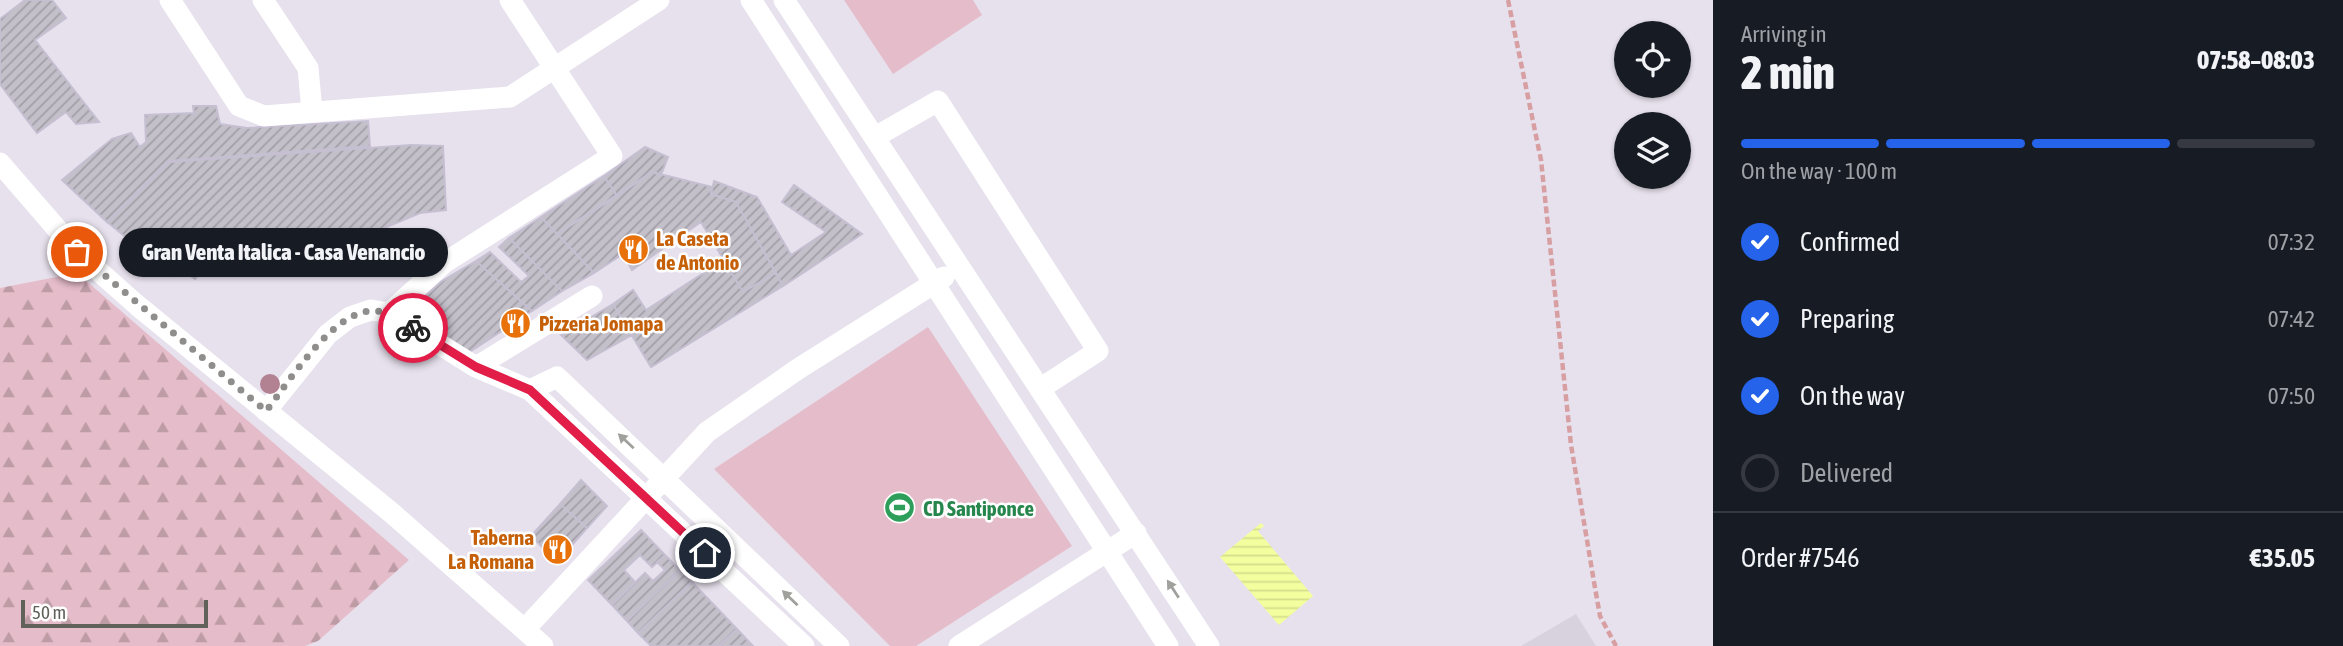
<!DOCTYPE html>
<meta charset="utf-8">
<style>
:root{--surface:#171b24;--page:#20242c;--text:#f1f3f6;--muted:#9ea1a6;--line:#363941;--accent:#2563eb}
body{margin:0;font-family:"Asap Condensed",sans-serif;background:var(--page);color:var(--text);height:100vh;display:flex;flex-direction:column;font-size:26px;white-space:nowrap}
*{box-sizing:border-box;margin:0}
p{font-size:23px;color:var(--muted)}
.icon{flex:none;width:38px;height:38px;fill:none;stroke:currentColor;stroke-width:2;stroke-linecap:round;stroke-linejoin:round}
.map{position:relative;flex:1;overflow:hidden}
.sheet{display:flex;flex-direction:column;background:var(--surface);width:630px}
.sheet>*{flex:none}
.buttons{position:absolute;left:1614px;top:21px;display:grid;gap:14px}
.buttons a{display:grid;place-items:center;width:77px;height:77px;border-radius:50%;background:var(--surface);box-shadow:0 2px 5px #0004;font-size:35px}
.scale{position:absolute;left:21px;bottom:18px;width:187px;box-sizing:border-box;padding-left:7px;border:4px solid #60625a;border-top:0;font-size:19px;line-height:24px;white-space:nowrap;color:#60625a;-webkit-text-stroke:5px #fff;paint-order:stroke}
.pin{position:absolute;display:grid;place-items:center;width:60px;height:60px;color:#fff;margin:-30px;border:4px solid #fff;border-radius:50%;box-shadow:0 2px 7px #0007}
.courier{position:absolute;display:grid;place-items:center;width:70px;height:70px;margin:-35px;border:5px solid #e11d48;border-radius:50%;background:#fff;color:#222;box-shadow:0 2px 9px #0007}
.bubble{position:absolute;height:49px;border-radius:24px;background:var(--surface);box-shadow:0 2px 5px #0004;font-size:23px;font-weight:800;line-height:49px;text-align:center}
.overview em{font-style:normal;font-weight:800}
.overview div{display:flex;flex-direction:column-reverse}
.overview{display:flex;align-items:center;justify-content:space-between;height:119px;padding:0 28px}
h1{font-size:46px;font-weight:800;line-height:52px}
.bar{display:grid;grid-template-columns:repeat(4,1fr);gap:10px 7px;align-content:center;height:84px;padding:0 28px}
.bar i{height:9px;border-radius:5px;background:var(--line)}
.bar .on{background:var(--accent)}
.bar p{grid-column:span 4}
.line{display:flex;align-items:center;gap:18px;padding:0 28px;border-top:2px solid var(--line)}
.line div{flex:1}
ol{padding:0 28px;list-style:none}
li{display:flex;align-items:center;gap:21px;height:77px}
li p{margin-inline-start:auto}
li .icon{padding:7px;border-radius:50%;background:var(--accent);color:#fff;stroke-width:4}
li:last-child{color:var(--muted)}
li i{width:38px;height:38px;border:4px solid var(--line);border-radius:50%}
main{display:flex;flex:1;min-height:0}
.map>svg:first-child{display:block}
.education{fill:#d8d2df}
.forest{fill:url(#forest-firs)}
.garden{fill:#e5bcc9}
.water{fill:url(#water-rules)}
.building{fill:url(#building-hatch);stroke:#c6bfd2;stroke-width:2}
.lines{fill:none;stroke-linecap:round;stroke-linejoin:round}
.path{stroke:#d79fa2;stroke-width:4.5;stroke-dasharray:7 3.5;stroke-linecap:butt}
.minor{stroke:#fff;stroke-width:21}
.secondary{stroke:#fff;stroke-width:21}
.tree{fill:#b28293}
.oneway{fill:#a0a19c}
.done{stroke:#8f8e8d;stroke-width:7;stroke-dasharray:0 12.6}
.route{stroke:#e11d48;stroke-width:9}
.labels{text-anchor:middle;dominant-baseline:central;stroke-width:5;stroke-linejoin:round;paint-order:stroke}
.food-label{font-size:21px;font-weight:bold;fill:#c56008;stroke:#fff;text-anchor:start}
.leisure-label{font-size:21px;font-weight:bold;fill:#27864d;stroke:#fff;text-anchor:start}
</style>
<main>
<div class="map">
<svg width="1713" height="646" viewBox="0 0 1713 646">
<defs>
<pattern id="forest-firs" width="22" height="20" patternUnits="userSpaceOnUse" patternTransform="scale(1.75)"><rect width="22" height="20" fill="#e5bcc9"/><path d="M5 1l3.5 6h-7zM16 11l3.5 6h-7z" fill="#bd9ca6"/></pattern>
<pattern id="water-rules" width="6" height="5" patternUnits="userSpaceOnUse" patternTransform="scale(1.75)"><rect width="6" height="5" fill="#f3ff9f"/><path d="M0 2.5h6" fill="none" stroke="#d3dd8b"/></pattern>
<pattern id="building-hatch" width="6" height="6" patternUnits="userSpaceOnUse" patternTransform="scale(1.75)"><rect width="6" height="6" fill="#c3c0ca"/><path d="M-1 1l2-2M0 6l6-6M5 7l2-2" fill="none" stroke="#a29fa7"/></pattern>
</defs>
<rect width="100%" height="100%" fill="#e7e1ed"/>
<path class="education" d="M1576 614 1596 646H1521Z"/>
<path class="forest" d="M77 273 409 560 318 641 305 646H0V288Z"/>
<path class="garden" d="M844 0H973L982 15 893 74Z
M928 327 1072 546 916 646H890L714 469Z"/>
<path class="water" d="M1261 523 1264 526 1258 531 1313 596 1279 625 1220 557Z"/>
<path class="building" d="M25 0H52L66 18 35 40 99 122 76 124 66 112 37 133 0 84V19Z
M193 106H216L220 124 247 128 368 121 370 146 168 161 107 222 62 180 112 139 131 133 140 147 146 142 145 115 194 113Z
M411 145 443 146 446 210 420 213 272 275 256 268 244 237 229 248 220 246 195 279 180 268 174 276 107 222 169 162Z
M645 147 668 157 661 175 652 172 617 196 604 176Z
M652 172 712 187 711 194 736 202 776 273 743 292 701 222 632 270 623 254 594 273 557 234Z
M604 176 617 196 557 234 541 217Z
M714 181 757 197 791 255 826 232 782 202 794 185 862 234 783 286 736 202 711 194Z
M541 217 594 273 562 291 509 238Z
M509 238 562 291 532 311 476 261 490 252 521 282 529 276 499 247Z
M724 260 743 292 776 273 783 286 651 367 613 304 633 290 646 310Z
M476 261 532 311 468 353 412 308 442 281Z
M613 304 632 335 587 360 561 335Z
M581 480 607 506 587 528 560 504Z
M560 504 587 528 557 562 531 536Z
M641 530 665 555 652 567 640 555 624 570 635 582 612 605 588 580Z
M665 555 680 570 627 621 612 605 645 573 653 581 665 570 657 562Z
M680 570 692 582 638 633 627 621Z
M692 582 737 629 719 646H651L638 633Z
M737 629 753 646H719Z"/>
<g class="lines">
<path class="path" d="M1508 0 1541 160 1571 445 1594 582 1600 616 1616 646"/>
<path class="minor" d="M170 0 239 106 264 116 510 97 659 0
M263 0 308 68 312 112
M751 0 1168 646
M784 0 1209 646
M875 137 938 101 1098 351 1041 388
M389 313 444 263 612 156 510 0
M476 367 592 296
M530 390 557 377 839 646
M266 411 328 334 350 317 371 310 389 313 476 367 530 390 804 646
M525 629 707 432 798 369 944 277
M959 646 1136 533"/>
<path class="secondary" d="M0 163 77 252 138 306 393 514 543 646"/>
</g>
<circle class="tree" cx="270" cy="384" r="10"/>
<defs><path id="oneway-solid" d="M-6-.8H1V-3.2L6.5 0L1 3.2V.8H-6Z" transform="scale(1.75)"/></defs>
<g class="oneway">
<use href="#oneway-solid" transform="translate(626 441) rotate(-137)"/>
<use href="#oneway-solid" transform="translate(1173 589) rotate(-123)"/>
<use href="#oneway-solid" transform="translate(790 598) rotate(-136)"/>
</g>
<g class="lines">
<path class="done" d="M77 252 266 411C289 382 334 309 374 311 390 311 401 320 413 328"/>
<path class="route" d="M413 328 476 367 530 390 705 553"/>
</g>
<defs>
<symbol id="restaurant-disc" viewBox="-11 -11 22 22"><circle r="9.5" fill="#e8710a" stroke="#fff"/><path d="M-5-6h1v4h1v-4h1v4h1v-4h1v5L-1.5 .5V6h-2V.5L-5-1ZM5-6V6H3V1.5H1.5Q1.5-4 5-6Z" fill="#fff"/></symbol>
<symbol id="stadium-disc" viewBox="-11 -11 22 22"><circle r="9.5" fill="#2e9e5b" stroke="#fff"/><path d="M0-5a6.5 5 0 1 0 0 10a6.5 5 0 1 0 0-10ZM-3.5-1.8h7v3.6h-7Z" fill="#fff"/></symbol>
</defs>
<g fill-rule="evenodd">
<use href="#restaurant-disc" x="616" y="232" width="35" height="35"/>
<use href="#restaurant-disc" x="498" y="306" width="35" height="35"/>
<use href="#stadium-disc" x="882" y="490" width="35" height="35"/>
<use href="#restaurant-disc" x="540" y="532" width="35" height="35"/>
</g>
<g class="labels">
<g class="food-label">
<text x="656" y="238">La Caseta<tspan x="656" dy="24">de Antonio</tspan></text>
<text x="539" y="323">Pizzeria Jomapa</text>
<text x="534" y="537" text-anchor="end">Taberna<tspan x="534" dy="24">La Romana</tspan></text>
</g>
<g class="leisure-label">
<text x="923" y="508">CD Santiponce</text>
</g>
</g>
</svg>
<div class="buttons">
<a><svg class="icon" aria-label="locate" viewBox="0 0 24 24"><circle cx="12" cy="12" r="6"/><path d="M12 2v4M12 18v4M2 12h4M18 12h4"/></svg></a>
<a><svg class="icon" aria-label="layers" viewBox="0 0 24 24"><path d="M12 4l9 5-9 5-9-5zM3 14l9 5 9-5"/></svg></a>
</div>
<div class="scale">50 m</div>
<div class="pin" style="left:77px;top:252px;background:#ea580c"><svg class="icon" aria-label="bag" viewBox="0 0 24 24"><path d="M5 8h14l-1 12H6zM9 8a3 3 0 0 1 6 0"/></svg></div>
<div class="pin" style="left:705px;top:553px;background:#1f2937"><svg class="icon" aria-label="home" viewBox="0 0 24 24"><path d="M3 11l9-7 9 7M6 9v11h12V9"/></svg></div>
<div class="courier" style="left:413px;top:328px"><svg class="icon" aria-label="bike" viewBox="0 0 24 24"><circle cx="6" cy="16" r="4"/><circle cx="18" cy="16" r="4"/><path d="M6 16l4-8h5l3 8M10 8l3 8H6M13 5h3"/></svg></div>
<div class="bubble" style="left:119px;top:228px;width:329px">Gran Venta Italica - Casa Venancio</div>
</div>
<section class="sheet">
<div class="overview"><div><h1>2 min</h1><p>Arriving in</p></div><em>07:58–08:03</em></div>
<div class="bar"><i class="on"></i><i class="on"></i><i class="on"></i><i></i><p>On the way · 100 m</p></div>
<ol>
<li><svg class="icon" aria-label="check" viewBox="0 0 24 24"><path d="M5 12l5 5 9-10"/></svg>Confirmed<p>07:32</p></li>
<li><svg class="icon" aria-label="check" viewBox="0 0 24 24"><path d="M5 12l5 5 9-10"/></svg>Preparing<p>07:42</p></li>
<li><svg class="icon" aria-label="check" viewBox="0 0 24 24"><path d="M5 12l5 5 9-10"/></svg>On the way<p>07:50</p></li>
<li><i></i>Delivered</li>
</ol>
<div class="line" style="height:91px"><div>Order #7546</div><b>€35.05</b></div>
</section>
</main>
